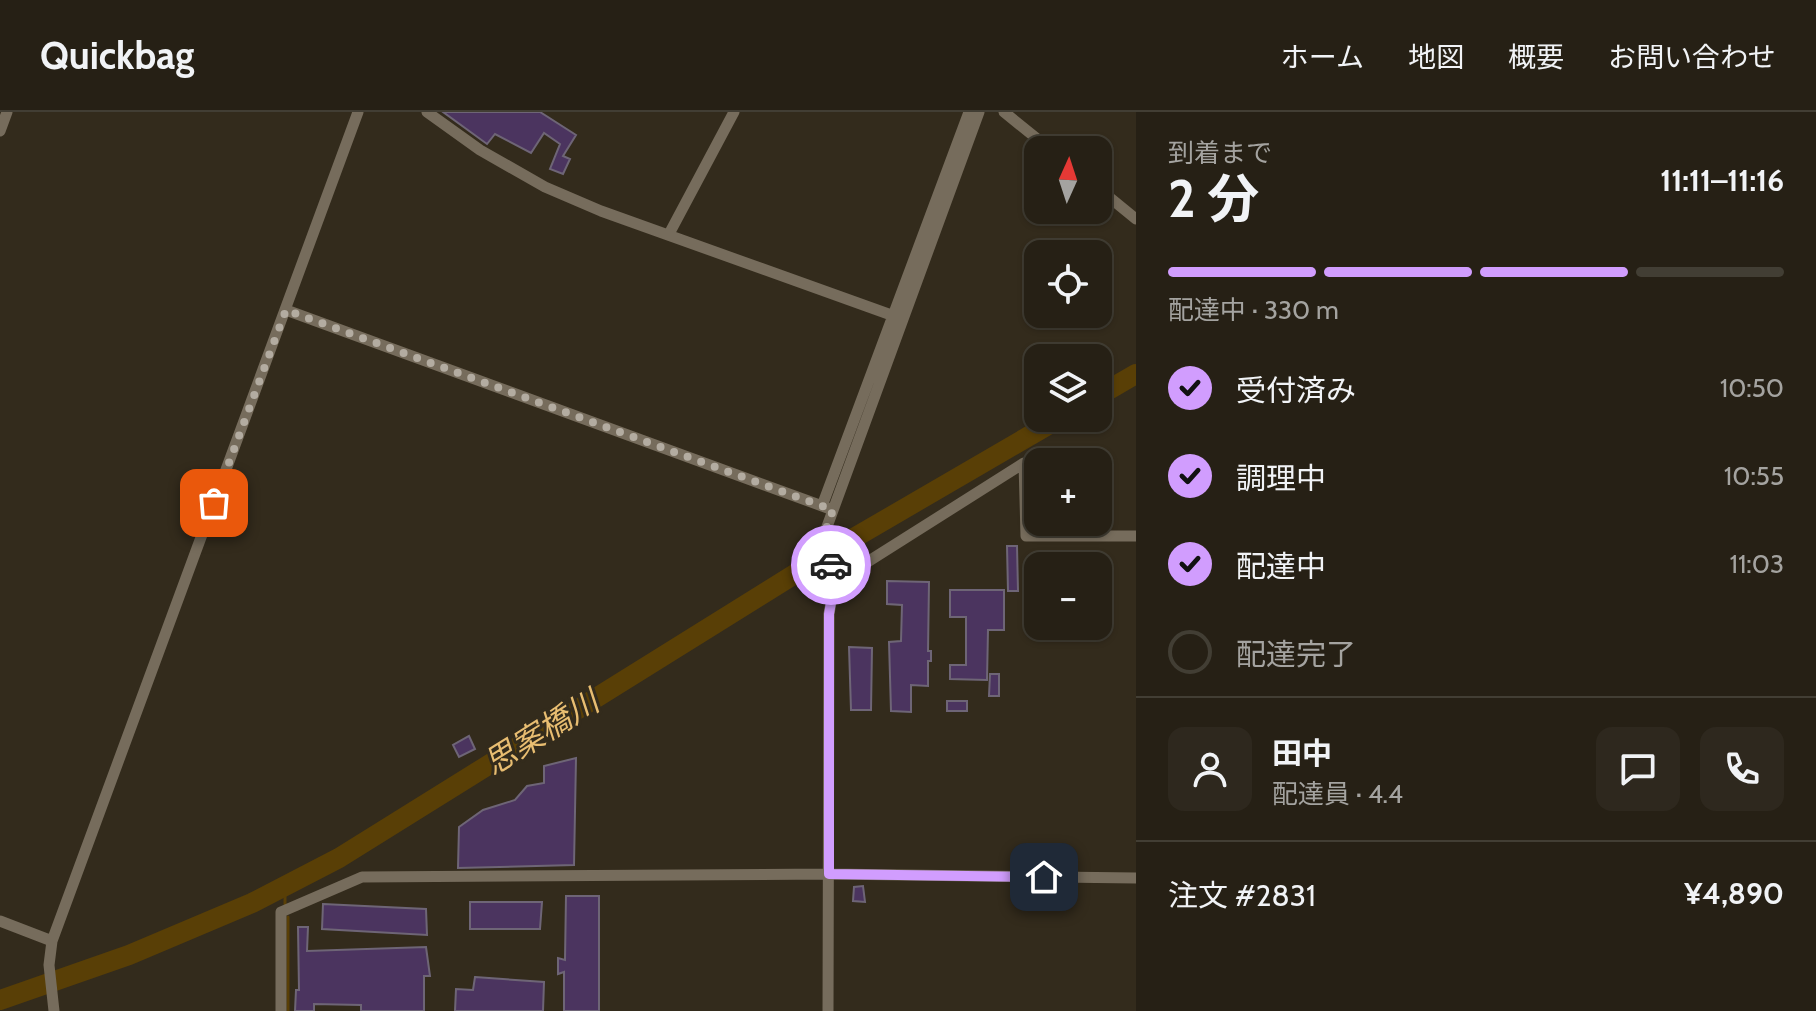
<!DOCTYPE html>
<html lang="ja">
<meta charset="utf-8">
<style>
:root{--surface:#262015;--page:#2e281e;--text:#f1f3f6;--muted:#a4a3a0;--line:#423e34;--accent:#d19dfe}
body{margin:0;font-family:Cabin,"Noto Sans JP",sans-serif;background:var(--page);color:var(--text);height:100vh;display:flex;flex-direction:column;font-size:30px;white-space:nowrap}
*{box-sizing:border-box;margin:0}
p{font-size:26px;color:var(--muted)}
.icon{flex:none;width:44px;height:44px;fill:none;stroke:currentColor;stroke-width:2;stroke-linecap:round;stroke-linejoin:round}
.map{position:relative;flex:1;overflow:hidden}
.panel{display:flex;flex-direction:column;background:var(--surface);width:680px}
.panel>*{flex:none}
.needle{width:52px;rotate:3deg}
.fabs{position:absolute;left:1024px;top:24px;display:grid;gap:16px}
.fabs a{display:grid;place-items:center;width:88px;height:88px;border-radius:16px;background:var(--surface);box-shadow:0 2px 6px #0004,0 0 0 2px var(--line);font-size:40px}
.pin{position:absolute;display:grid;place-items:center;width:68px;height:68px;color:#fff;margin:-34px;border-radius:16px;box-shadow:0 4px 12px #0006}
.courier{position:absolute;display:grid;place-items:center;width:80px;height:80px;margin:-40px;border:6px solid #d19dfe;border-radius:50%;background:#fff;color:#222;box-shadow:0 2px 10px #0007}
.headline em{font-style:normal;font-weight:700}
.headline div{display:flex;flex-direction:column-reverse}
.headline{display:flex;align-items:center;justify-content:space-between;height:136px;padding:0 32px}
h1{font-size:52px;font-weight:700;line-height:60px}
.bar{display:grid;grid-template-columns:repeat(4,1fr);gap:12px 8px;align-content:center;height:96px;padding:0 32px}
.bar i{height:10px;border-radius:6px;background:var(--line)}
.bar .selected{background:var(--accent)}
.bar p{grid-column:span 4}
.line{display:flex;align-items:center;gap:20px;padding:0 32px;border-top:2px solid var(--line)}
.line div{flex:1}
.round{display:grid;place-items:center;flex:none;width:84px;height:84px;border-radius:16px;background:var(--page)}
ol{padding:0 32px;list-style:none}
li{display:flex;align-items:center;gap:24px;height:88px}
li p{margin-inline-start:auto}
li .icon{padding:8px;border-radius:50%;background:var(--accent);color:#111;stroke-width:4}
li:last-child{color:var(--muted)}
li i{width:44px;height:44px;border:4px solid var(--line);border-radius:50%}
header{display:flex;align-items:center;gap:48px;box-sizing:border-box;height:112px;padding:0 40px;background:var(--surface);border-bottom:2px solid var(--line)}
header strong{font-size:38px}
nav{display:flex;gap:44px;margin-inline-start:auto;font-size:28px}
main{display:flex;flex:1;min-height:0}
.map>svg:first-child{display:block}
.lines{fill:none;stroke-linecap:round;stroke-linejoin:round}
.stream{stroke:#593f06;stroke-width:3}
.river{stroke:#593f06;stroke-width:20}
.building{fill:#4b345f;stroke:#6e6576;stroke-width:2}
.minor{stroke:#766c5c;stroke-width:11}
.done{stroke:#b3aca1;stroke-width:8;stroke-dasharray:0 14.4}
.route{stroke:#d19dfe;stroke-width:10}
.labels{text-anchor:middle;dominant-baseline:central;stroke-width:6;stroke-linejoin:round;paint-order:stroke}
.water-label{font-size:32px;font-style:italic;fill:#e8bd71;stroke:#332b1c}
</style>
<header>
<strong>Quickbag</strong>
<nav><a>ホーム</a><a>地図</a><a>概要</a><a>お問い合わせ</a></nav>
</header>
<main>
<div class="map">
<svg width="1136" height="899" viewBox="0 0 1136 899">
<rect width="100%" height="100%" fill="#332b1c"/>
<g class="lines">
<path class="stream" d="M285 775V792
M288 805V899"/>
<path class="river" d="M1098 284 1136 262
M0 888 129 843 252 791 339 746 835 437 1060 306"/>
</g>
<path class="building" d="M443 0H540L576 23 563 44 570 47 563 62 550 57 560 32 544 21 531 41 495 22 487 32Z
M1007 434H1017L1018 479H1008Z
M887 469 929 470 928 539H931V549H928V574L911 573V600L891 599 889 530 901 529 902 493 887 492Z
M950 478H1004V518H988L987 568 950 567V553H966V505H950Z
M849 535 872 536 871 598H851Z
M990 562H999V584H989Z
M947 589H967V599H947Z
M469 624 475 637 459 645 453 633Z
M576 646 574 753 458 756 459 715 483 698 515 688 527 674 544 671V654Z
M863 774 865 790 853 789 854 775Z
M566 784H599V899H564V860L558 862V846L565 848Z
M470 790H542L540 817H470Z
M323 792 426 797 427 823 322 817Z
M298 815H308L307 839 426 835 430 864H424V899H361V893L314 892V899H295L296 878H299Z
M475 865 544 870 543 899H455L456 877 473 878Z"/>
<g class="lines">
<path class="minor" d="M427 0 480 38 545 75 601 99 894 204
M1004 0 1051 38
M0 19 7 0
M1098 76 1136 107
M669 122 734 0
M286 198 833 398
M822 394 969 0
M840 470 821 431 979 0
M0 809 52 829
M54 899 49 853 52 829 358 0
M281 899V800L362 765 829 762 1136 766
M828 899 829 502 833 479 850 461 1024 351 1026 424H1136"/>
</g>
<g class="lines">
<path class="done" d="M214 391 286 198 833 398 821 431 831 453"/>
<path class="route" d="M831 453 840 470 833 479 829 502V762L1044 765"/>
</g>
<g class="labels">
<g class="water-label">
<text transform="translate(541 620) rotate(-32)">思案橋川</text>
</g>
</g>
</svg>
<div class="fabs">
<a><svg class="needle" viewBox="-14 -14 28 28"><path d="M0-13l5 13h-10z" fill="#e53935"/><path d="M0 13l5-13h-10z" fill="#a4a3a0"/></svg></a>
<a><svg class="icon" aria-label="locate" viewBox="0 0 24 24"><circle cx="12" cy="12" r="6"/><path d="M12 2v4M12 18v4M2 12h4M18 12h4"/></svg></a>
<a><svg class="icon" aria-label="layers" viewBox="0 0 24 24"><path d="M12 4l9 5-9 5-9-5zM3 14l9 5 9-5"/></svg></a>
<a>+</a>
<a>−</a>
</div>
<div class="pin" style="left:214px;top:391px;background:#ea580c"><svg class="icon" aria-label="bag" viewBox="0 0 24 24"><path d="M5 8h14l-1 12H6zM9 8a3 3 0 0 1 6 0"/></svg></div>
<div class="pin" style="left:1044px;top:765px;background:#1f2937"><svg class="icon" aria-label="home" viewBox="0 0 24 24"><path d="M3 11l9-7 9 7M6 9v11h12V9"/></svg></div>
<div class="courier" style="left:831px;top:453px"><svg class="icon" aria-label="car" viewBox="0 0 24 24"><path d="M5 17H2v-5l4-1 3-4h7l3 4 3 1v5h-3M9 17h6M6 11h13"/><circle cx="7" cy="17" r="2"/><circle cx="17" cy="17" r="2"/></svg></div>
</div>
<section class="panel">
<div class="headline"><div><h1>2 分</h1><p>到着まで</p></div><em>11:11–11:16</em></div>
<div class="bar"><i class="selected"></i><i class="selected"></i><i class="selected"></i><i></i><p>配達中 · 330 m</p></div>
<ol>
<li><svg class="icon" aria-label="check" viewBox="0 0 24 24"><path d="M5 12l5 5 9-10"/></svg>受付済み<p>10:50</p></li>
<li><svg class="icon" aria-label="check" viewBox="0 0 24 24"><path d="M5 12l5 5 9-10"/></svg>調理中<p>10:55</p></li>
<li><svg class="icon" aria-label="check" viewBox="0 0 24 24"><path d="M5 12l5 5 9-10"/></svg>配達中<p>11:03</p></li>
<li><i></i>配達完了</li>
</ol>
<div class="line" style="height:144px"><a class="round"><svg class="icon" aria-label="person" viewBox="0 0 24 24"><circle cx="12" cy="8" r="4"/><path d="M4 21q1-7 8-7t8 7"/></svg></a><div><b>田中</b><p>配達員 · 4.4</p></div><a class="round"><svg class="icon" aria-label="chat" viewBox="0 0 24 24"><path d="M4 5h16v11H9l-5 4z"/></svg></a><a class="round"><svg class="icon" aria-label="phone" viewBox="0 0 24 24"><path d="M5 4h4l2 5-3 2q2 4 5 5l2-3 5 2v4C11 20 4 13 5 4z"/></svg></a></div>
<div class="line" style="height:104px"><div>注文 #2831</div><b>¥4,890</b></div>
</section>
</main>
